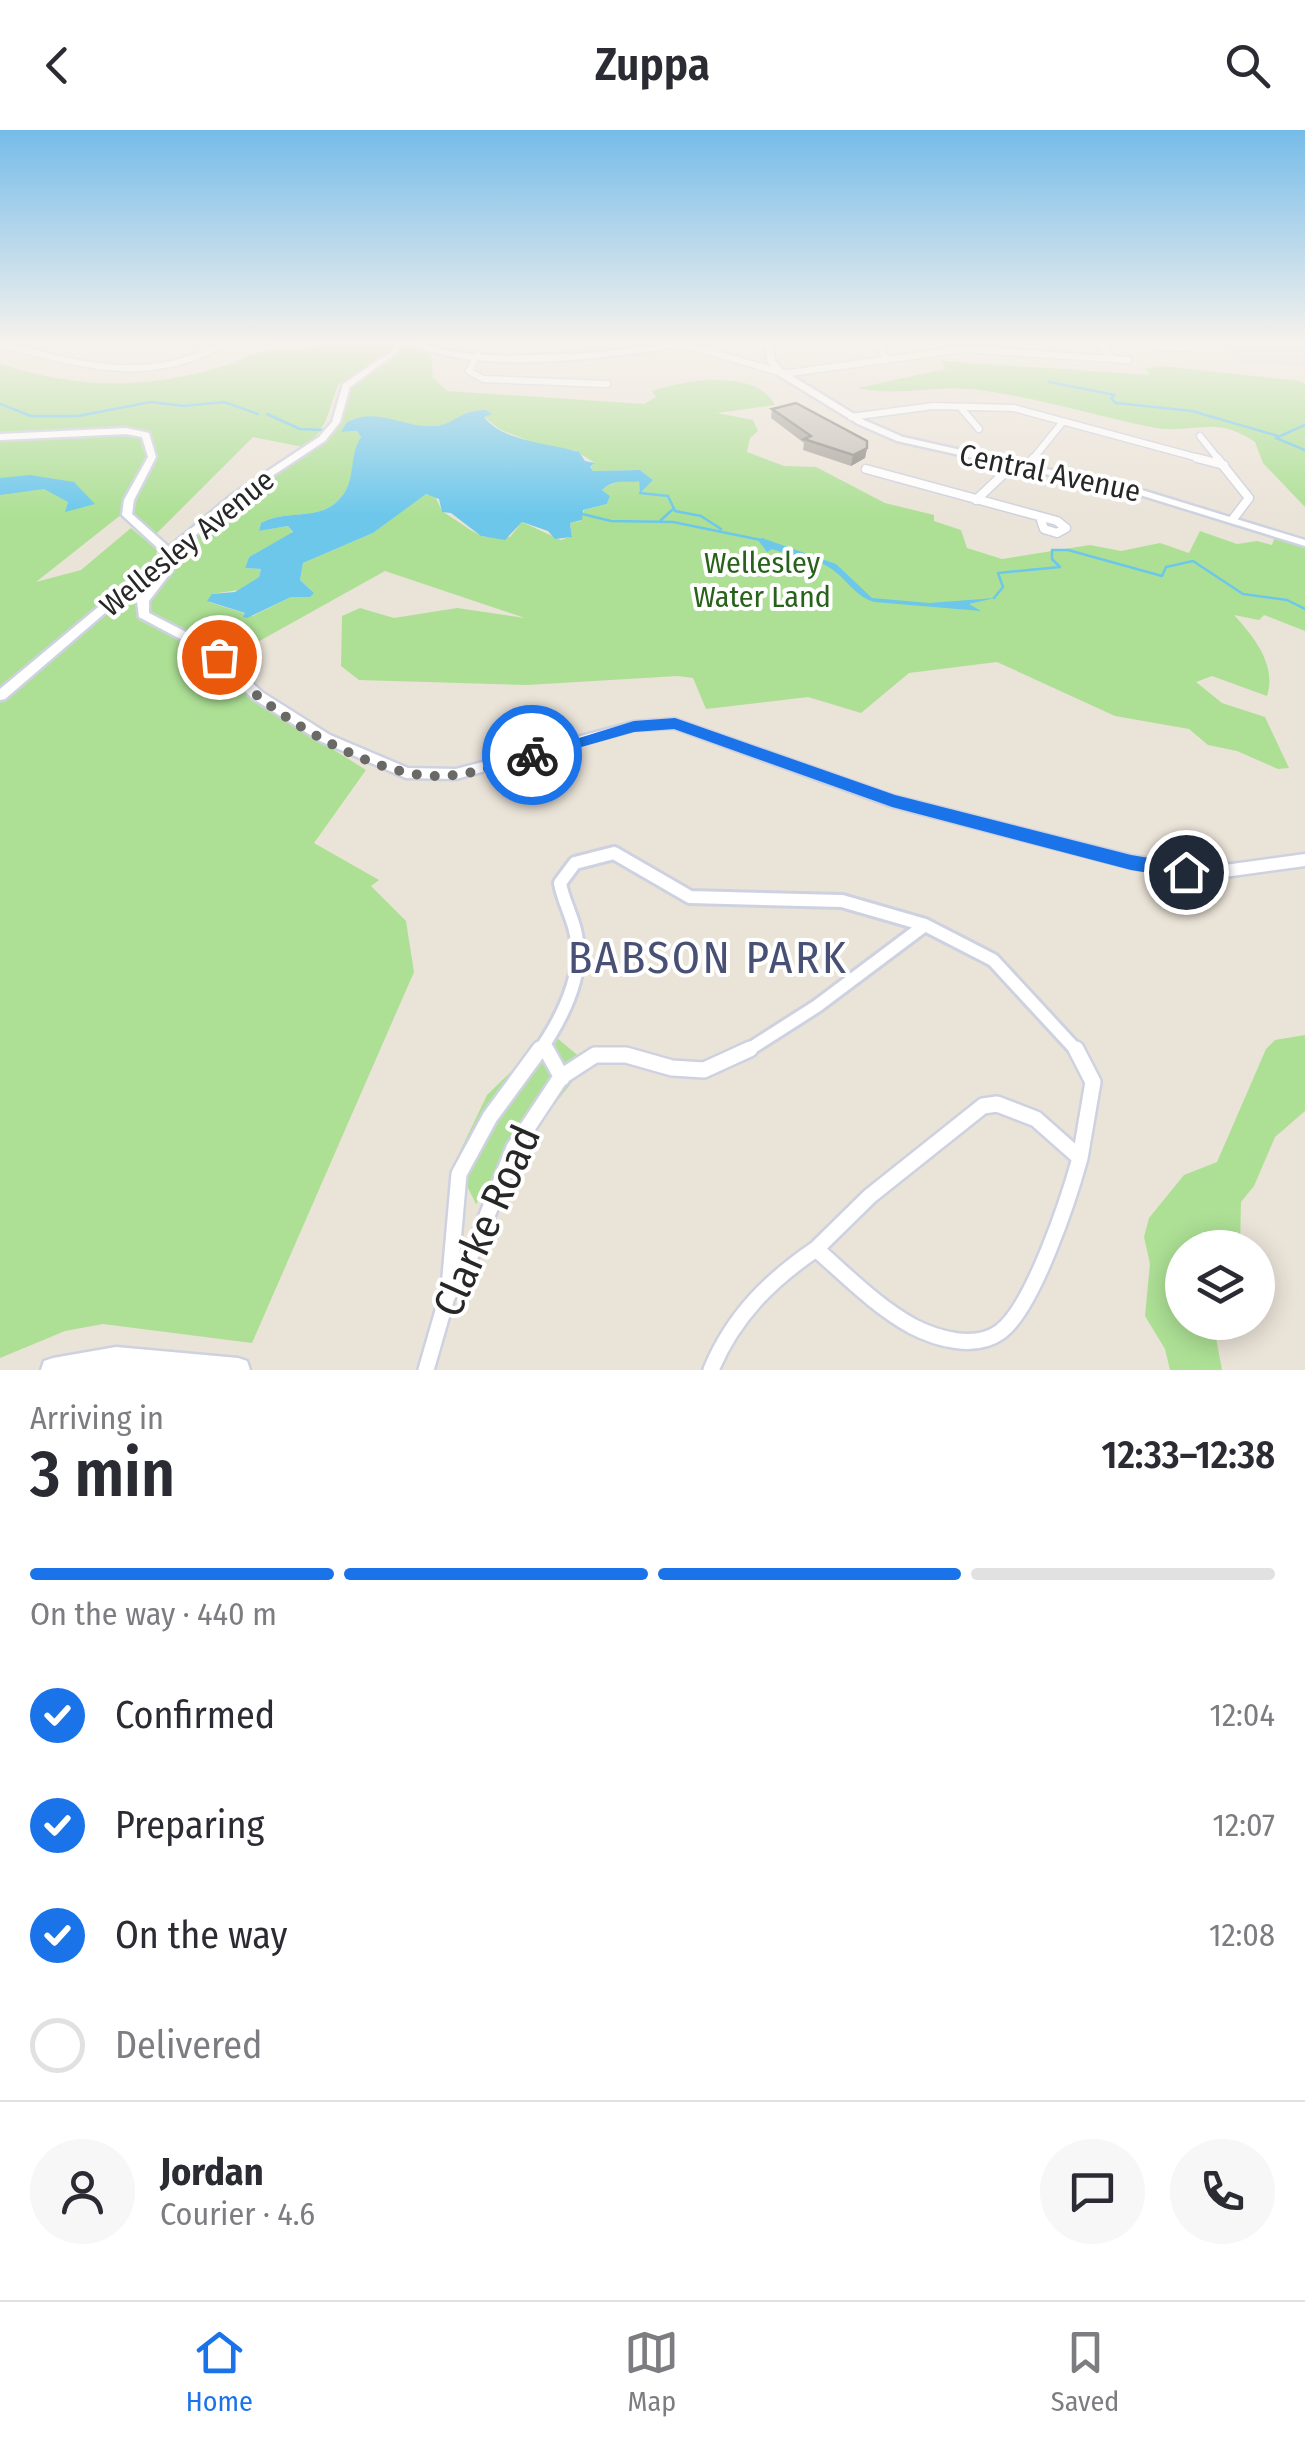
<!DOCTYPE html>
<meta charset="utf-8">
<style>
:root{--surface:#fff;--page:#f7f7f7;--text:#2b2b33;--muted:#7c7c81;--line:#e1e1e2;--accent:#1a73e8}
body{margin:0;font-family:"Fira Sans Condensed",sans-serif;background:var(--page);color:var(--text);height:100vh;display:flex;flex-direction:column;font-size:38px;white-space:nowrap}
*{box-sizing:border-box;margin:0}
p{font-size:32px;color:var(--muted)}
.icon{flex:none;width:55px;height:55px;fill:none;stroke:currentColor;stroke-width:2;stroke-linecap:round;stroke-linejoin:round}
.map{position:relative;height:1240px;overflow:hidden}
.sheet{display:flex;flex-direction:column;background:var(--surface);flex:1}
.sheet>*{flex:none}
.controls{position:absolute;left:1165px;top:1100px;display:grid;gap:20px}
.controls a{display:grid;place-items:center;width:110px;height:110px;border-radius:50%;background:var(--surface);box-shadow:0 5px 25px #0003;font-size:50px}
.pin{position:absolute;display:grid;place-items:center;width:85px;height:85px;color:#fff;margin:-42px;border:5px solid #fff;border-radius:50%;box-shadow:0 2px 10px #0007}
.courier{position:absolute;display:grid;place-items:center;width:100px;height:100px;margin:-50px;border:8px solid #1a73e8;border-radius:50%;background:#fff;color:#222;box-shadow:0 2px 12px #0007}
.headline em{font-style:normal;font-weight:600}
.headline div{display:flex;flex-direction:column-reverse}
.headline{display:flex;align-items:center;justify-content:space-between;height:170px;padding:0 30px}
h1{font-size:65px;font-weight:600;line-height:75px}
.bar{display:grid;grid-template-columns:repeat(4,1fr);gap:15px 10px;align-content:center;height:120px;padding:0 30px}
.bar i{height:12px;border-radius:8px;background:var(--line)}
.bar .active{background:var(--accent)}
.bar p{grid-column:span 4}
.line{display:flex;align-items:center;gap:25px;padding:0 30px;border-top:2px solid var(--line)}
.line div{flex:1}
.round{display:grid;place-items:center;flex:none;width:105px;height:105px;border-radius:52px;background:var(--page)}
ol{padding:0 30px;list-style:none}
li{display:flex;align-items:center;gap:30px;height:110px}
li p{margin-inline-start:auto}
li .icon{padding:10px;border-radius:50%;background:var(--accent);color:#fff;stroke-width:4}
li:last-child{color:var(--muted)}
li i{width:55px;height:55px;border:5px solid var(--line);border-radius:50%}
header{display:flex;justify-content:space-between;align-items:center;height:130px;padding:0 30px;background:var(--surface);font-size:45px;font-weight:600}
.dock{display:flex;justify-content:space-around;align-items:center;height:140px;border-top:2px solid var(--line);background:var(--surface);font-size:28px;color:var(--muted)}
.dock a{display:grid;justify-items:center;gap:5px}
.dock .active{color:var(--accent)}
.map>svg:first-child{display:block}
.industrial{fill:#dcd9e2}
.green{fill:#ade095;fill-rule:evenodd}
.water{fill:#6cc7eb}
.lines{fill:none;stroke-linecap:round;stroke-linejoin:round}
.stream{stroke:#6cc7eb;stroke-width:2.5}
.street-far3-casing{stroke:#ced1e0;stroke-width:9}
.street-far2-casing{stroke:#ced1e0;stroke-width:11}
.street-far1-casing{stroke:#ced1e0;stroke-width:18}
.street-casing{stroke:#ced1e0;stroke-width:20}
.secondary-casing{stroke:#ced1e0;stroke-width:5}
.street-far3{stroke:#fff;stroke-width:6}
.street-far2{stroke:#fff;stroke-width:8}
.street-far1{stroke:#fff;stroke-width:12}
.street{stroke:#fff;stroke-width:15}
.secondary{fill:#fff;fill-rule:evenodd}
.wall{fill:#a9a49e}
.shaded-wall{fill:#8a8681}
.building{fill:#c5bfb8;stroke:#8a8681;stroke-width:2.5}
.route{fill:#1a73e8}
.done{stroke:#6b6965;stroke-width:10;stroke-dasharray:0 18}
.labels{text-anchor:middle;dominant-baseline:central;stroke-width:8;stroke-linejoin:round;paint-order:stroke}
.far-street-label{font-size:30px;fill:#272727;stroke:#fff}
.far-park-label{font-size:30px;fill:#27611a;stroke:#fff}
.near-street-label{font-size:42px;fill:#272727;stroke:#fff}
.near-neighbourhood-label{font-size:45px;letter-spacing:2.5px;fill:#495076;stroke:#fff}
</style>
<header><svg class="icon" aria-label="back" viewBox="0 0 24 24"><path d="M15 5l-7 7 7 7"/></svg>Zuppa<svg class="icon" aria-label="search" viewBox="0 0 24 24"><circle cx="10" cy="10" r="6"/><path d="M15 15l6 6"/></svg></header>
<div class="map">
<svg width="1305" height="1240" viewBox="0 0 1305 1240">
<rect width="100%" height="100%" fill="#eae3d8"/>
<path class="industrial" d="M1220 212H1305V236L1238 233Z"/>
<path class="green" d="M326 212H395L388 223 338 255C327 282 329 299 303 317L253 307 154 406 132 381 156 326 150 304 128 300 0 306V234C80 259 141 260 221 237 234 234 245 226 257 223 279 217 306 223 326 212Z
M404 212 431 224 433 248 447 261 644 274 656 267 652 261C684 250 756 238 775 275L717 283 753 290 758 301 750 308 747 322 784 336 816 337 885 373 934 385V391L961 400 967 418 1002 429 1090 415 1121 421 1160 413 1189 423 1200 401 1237 414 1257 411 1272 415 1275 406 1305 417V501L1264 485 1259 490 1234 485C1254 507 1277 535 1267 566L1212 546 1196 552 1222 573 1265 587 1289 638 1278 639 1237 621 1208 615 1189 599 1115 586 997 532 909 543 861 583 808 567 706 579 693 548 678 546 527 555 359 550 341 536 342 486 360 478 394 488 457 478 525 488 385 441 229 528 149 483 146 473 178 428 174 423 334 297 343 261ZM486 280 490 284 484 287 501 300 547 318 574 320 595 333 590 338 593 341 640 340 653 350 640 361 639 351C625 352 616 349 602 360L610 366 607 374 584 380 581 391 570 393 572 406 561 410 522 392 510 407H484L472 401 442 381 435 366 425 364 373 403 303 433 300 450 311 460 310 467H291L253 486 209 472 212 464 239 460 259 447 261 439 245 438 249 427 293 403 288 396 259 401 261 393C291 377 326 395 346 360 355 344 351 324 361 307L357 301 342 302 347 292C378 278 402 298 434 296 455 296 460 279 486 280Z
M941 231 1150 245 1145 238 1161 236 1299 251 1305 254V377L1263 333 1255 312C1213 283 1192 306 1151 297 1091 285 1033 266 971 259 933 255 895 267 857 258L946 239Z
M125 303 140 305 147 327 122 384 36 452 81 440 131 398 157 420 156 426 0 561V309Z
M159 438 135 472 139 490 210 526 250 567 366 640 314 713 379 750 371 756 406 791 414 842 252 1213 103 1194 65 1201 0 1228V571Z
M551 903 587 933 476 1074 455 1032 487 965Z
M1305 905V981L1275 1007 1254 1056 1241 1072 1240 1117 1182 1118V1192L1220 1193 1216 1208 1222 1240H1170L1165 1219 1145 1186 1150 1134 1144 1107 1149 1088 1184 1045 1217 1032 1266 919 1275 910Z"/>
<path class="water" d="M486 280 492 284 484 287C503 312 553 314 579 322L585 331 595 333 590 337 593 341 640 340 653 350 640 363 639 351C626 354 616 347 602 360L610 366 607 374 583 380 582 390 570 393 572 407 555 409 548 401 522 392 505 410 481 406 451 383 442 382 439 369 426 364 373 403 303 433 300 450 314 463 310 467H291L247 488 243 487 245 483 207 471 212 464 235 462 259 447 261 439 245 438 249 427 293 402 288 396 259 401 261 393C291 377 326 395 346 360 355 343 350 323 361 307L357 301 341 302 347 292C378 276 403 298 434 296 455 295 460 279 486 280Z
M30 345 74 352 95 374 65 382 68 372 44 359 0 365V348Z
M762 408 836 434 872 468 929 473 995 468 969 474 981 481 874 472C852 465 846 446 825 435 808 425 789 426 772 419L767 422 758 410Z"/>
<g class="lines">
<path class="stream" d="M1049 252 1115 265 1111 268 1116 273 1192 281 1278 306
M0 274 31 286H78L151 272 184 276 224 272 258 284
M267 284 300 299 324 300
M1305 295 1276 308 1305 320
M640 363 668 366 675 381 701 386 721 399
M582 384 611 391 673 392 761 410
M661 390 672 380
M994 468 1003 457 998 443 1060 437 1052 429V420H1068L1162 446 1166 437 1193 431 1243 464 1287 470 1305 479"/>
<defs>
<path id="street-far3" d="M878 212 886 229
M1099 212 1112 228
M1152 212 1163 218 1191 217 1173 212
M1 214C83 235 149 257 227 212
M683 214 779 242
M477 225 469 241 483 249 607 254
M782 244 964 219 1128 230
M960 277 979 299
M851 287 933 276 1014 278 1206 330
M1200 306 1219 330
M1032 330 1061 294"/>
<path id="street-far2" d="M1197 328 1224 335
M1217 328 1249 368 1233 389
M1026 337 1034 328
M866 339 1057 391 1066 398 1057 403 1044 399 1040 387
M976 370 1013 335"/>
<path id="street-far1" d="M544 915 548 922
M539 922C561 890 585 846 576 805 573 787 563 771 560 753L575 733 614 723 690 767 842 771 925 795
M745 922 817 876 925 795 993 830 1078 922"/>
<path id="street" d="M546 919 562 948
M1076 919 1093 952 1080 1028
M997 974 1036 989 1080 1028C1069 1068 1033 1178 1000 1202 975 1220 937 1209 912 1196 876 1176 847 1146 816 1119L870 1066 983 976Z
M449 1158 459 1044 490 987 540 919
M426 1240 447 1167 473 1121 514 1018 561 947 595 925H626L672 938 704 940 750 919
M711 1240C733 1187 769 1151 816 1119"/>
<path id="secondary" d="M0 212H11L0 216Z
M173 212H212L209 214H176Z
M397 212H404L395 224 350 257 340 292 325 311 239 368 175 423 181 429 149 471V483L213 516 262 562 330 605 408 638 456 639 634 592 675 589 894 666 1131 726 1210 737 1305 724V736L1210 749 1131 738 887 675 674 598 634 600 456 649 406 648 320 611 252 568 205 522 139 487 137 471 169 428 5 569 0 570V559L163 423 122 385 124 370 148 327 142 307 126 304 0 310V304L126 298 149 303 156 327 134 370 132 384 169 417 233 364 319 307 332 292 343 254 391 222Z
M408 212H418L437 219 469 224 507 226 590 223 695 212C680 218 660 220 643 222 578 231 466 243 408 212Z
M766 212H772L775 231 784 241 864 290 903 307 1145 361 1305 410V416L1140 365 897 311 858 294 778 245 767 231Z
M116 1217 238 1228 247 1231 250 1240H41L44 1231 53 1228Z"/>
</defs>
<use href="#street-far3" class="street-far3-casing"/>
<use href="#street-far2" class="street-far2-casing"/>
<use href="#street-far1" class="street-far1-casing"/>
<use href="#street" class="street-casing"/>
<use href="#secondary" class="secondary-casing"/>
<use href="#street-far3" class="street-far3"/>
<use href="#street-far2" class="street-far2"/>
<use href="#street-far1" class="street-far1"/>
<use href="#street" class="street"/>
<use href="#secondary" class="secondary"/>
</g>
<path class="wall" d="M772 279 867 318 865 328 851 336 803 320 804 313 771 288Z"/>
<path class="shaded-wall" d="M867 318 865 328 851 336 853 325Z"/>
<path class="building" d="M796 273 867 311V318L853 325 804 309 811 306 772 279Z"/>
<linearGradient id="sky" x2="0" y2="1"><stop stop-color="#76bce9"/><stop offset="0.55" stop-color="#f6f2ed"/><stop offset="1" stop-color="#f6f2ed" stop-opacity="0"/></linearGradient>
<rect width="1305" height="386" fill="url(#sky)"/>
<path class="route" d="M675 588 895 665 1131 725 1186 734 1196 742 1186 749 1131 740 892 677 674 599 634 602 532 631 524 625 634 591Z"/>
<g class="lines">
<path class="done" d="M219 527C231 538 240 551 252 561 296 599 381 648 441 646 472 645 503 634 532 625"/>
</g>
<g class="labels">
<g class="far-street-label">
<text transform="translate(1050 343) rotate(12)">Central Avenue</text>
<text transform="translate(187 413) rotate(-39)">Wellesley Avenue</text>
</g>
<g class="far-park-label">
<text x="762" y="433">Wellesley<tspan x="762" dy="34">Water Land</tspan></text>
</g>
<g class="near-street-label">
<text transform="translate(487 1091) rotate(-66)">Clarke Road</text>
</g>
<g class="near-neighbourhood-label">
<text x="708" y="828">BABSON PARK</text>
</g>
</g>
</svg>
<div class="controls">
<a><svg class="icon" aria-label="layers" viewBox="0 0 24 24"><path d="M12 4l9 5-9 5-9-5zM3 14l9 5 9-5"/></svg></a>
</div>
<div class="pin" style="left:219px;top:527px;background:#ea580c"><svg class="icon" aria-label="bag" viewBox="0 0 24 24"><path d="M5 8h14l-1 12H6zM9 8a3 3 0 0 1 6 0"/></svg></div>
<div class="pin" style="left:1186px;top:742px;background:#1f2937"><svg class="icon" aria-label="home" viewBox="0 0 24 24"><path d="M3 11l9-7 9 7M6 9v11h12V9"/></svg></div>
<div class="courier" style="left:532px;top:625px"><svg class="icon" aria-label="bike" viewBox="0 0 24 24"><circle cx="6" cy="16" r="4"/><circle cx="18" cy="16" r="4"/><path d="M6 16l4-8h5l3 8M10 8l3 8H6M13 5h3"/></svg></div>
</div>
<section class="sheet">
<div class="headline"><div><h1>3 min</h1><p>Arriving in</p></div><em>12:33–12:38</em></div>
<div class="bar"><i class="active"></i><i class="active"></i><i class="active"></i><i></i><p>On the way · 440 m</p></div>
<ol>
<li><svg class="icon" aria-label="check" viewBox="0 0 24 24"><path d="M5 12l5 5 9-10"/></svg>Confirmed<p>12:04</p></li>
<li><svg class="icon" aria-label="check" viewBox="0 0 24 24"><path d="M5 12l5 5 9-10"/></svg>Preparing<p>12:07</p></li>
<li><svg class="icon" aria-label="check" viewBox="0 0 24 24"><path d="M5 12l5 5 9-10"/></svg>On the way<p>12:08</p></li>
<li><i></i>Delivered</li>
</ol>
<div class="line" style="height:180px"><a class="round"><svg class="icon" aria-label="person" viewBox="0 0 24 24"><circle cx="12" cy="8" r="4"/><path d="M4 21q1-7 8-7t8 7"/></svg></a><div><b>Jordan</b><p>Courier · 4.6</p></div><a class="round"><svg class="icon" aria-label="chat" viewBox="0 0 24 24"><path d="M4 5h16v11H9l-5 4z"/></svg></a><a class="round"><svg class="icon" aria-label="phone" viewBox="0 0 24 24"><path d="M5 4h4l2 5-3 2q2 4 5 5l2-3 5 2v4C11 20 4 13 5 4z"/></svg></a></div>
</section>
<nav class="dock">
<a class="active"><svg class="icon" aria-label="home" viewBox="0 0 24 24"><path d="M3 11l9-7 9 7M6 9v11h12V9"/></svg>Home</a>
<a><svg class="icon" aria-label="map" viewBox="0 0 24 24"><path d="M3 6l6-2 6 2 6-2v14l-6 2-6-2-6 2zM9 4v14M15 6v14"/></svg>Map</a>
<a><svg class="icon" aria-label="saved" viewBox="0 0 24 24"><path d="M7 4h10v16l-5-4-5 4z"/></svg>Saved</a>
</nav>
